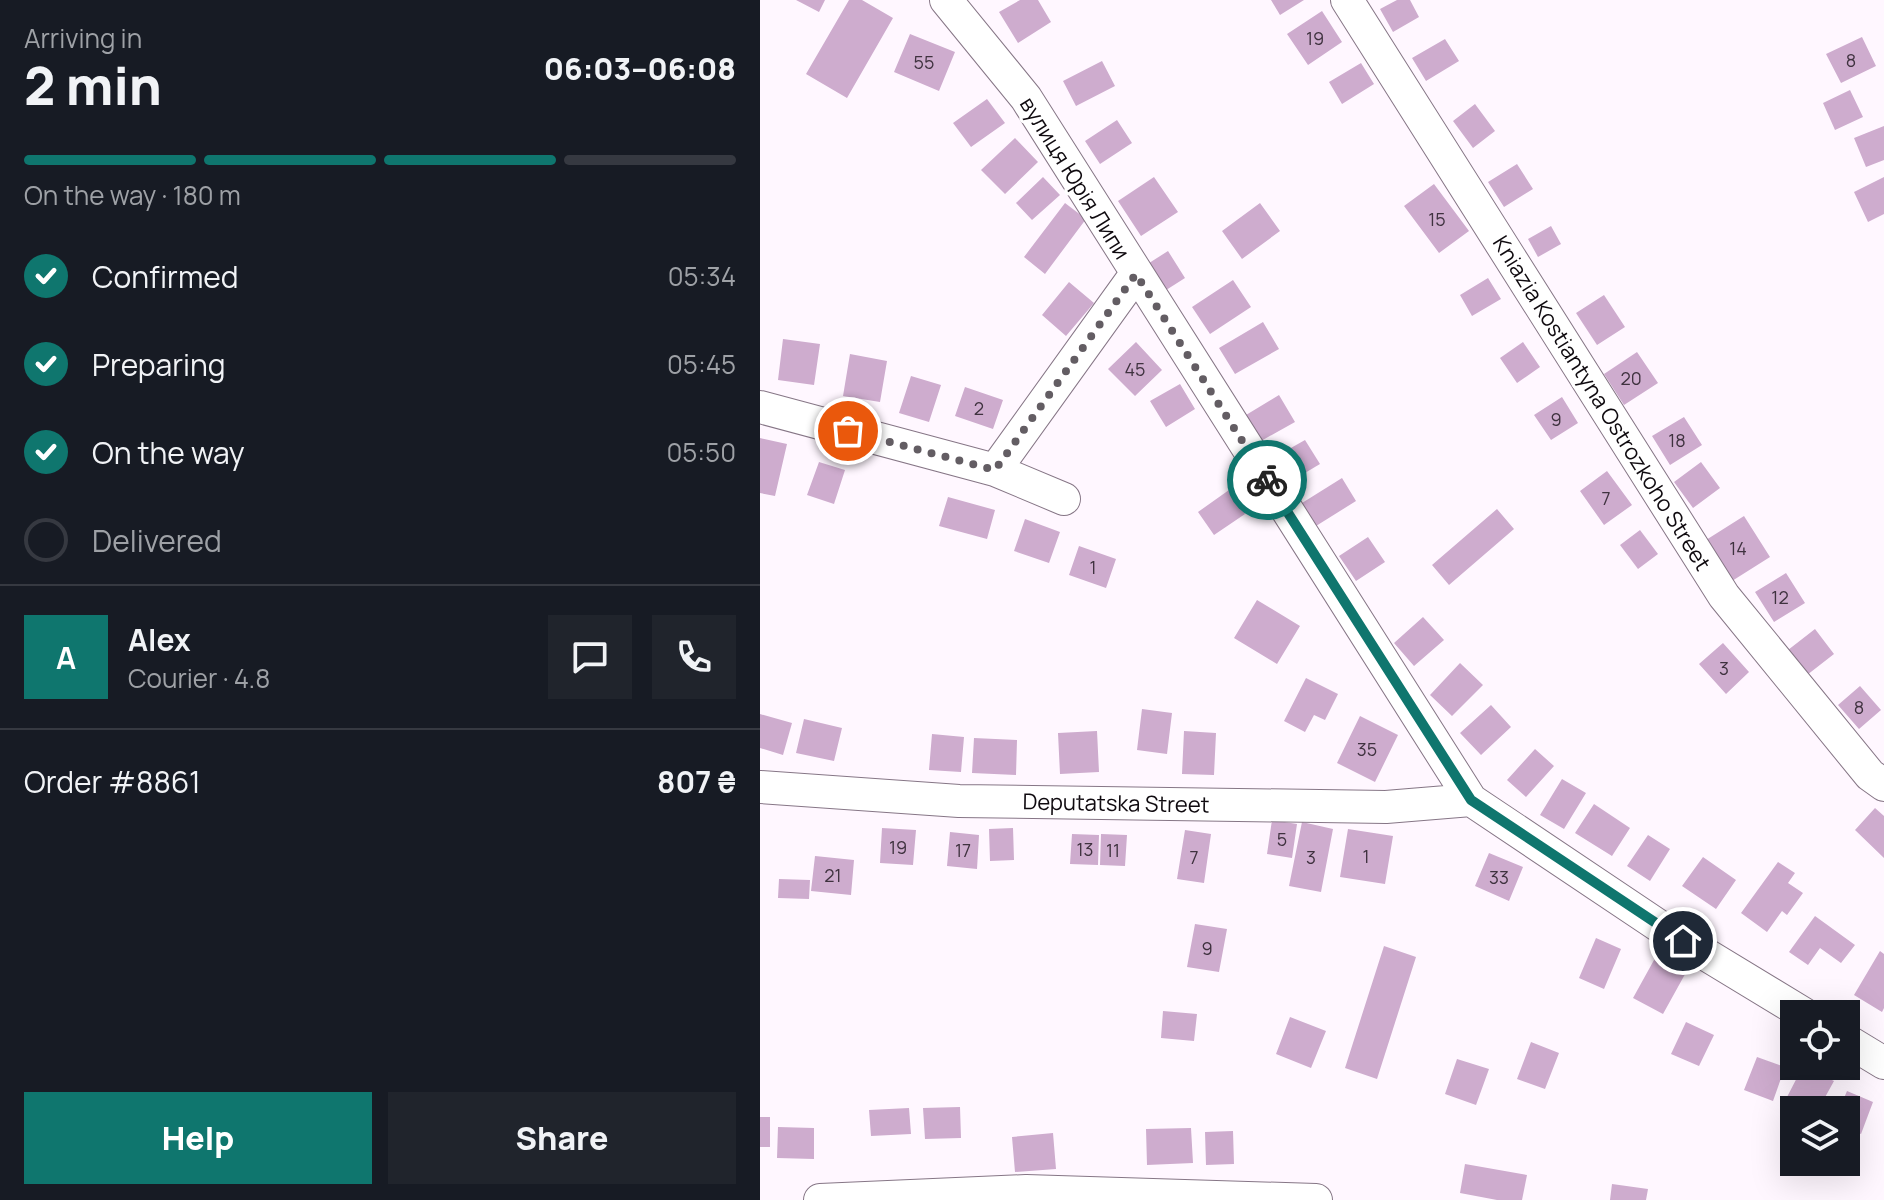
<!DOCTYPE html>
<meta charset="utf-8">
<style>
:root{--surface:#171b24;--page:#20242c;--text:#f1f3f6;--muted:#9ea1a6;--line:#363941;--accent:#0f766e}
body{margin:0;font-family:Manrope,sans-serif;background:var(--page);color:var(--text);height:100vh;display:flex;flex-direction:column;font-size:30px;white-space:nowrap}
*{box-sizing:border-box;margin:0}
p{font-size:26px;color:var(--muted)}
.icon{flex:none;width:44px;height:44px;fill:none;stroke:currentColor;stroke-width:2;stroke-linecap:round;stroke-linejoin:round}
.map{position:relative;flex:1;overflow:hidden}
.drawer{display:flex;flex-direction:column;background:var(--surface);width:760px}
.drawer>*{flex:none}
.tools{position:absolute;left:1020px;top:1000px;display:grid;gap:16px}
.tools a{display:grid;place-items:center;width:80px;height:80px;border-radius:0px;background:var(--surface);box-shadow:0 8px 32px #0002;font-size:40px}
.pin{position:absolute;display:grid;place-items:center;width:68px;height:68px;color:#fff;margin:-34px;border:4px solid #fff;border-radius:50%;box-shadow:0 2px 8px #0007}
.courier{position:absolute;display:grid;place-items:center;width:80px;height:80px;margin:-40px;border:6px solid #0f766e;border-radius:50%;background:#fff;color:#222;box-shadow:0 2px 10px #0007}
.overview em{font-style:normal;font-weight:800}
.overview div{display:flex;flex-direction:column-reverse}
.overview{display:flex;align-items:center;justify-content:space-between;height:136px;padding:0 24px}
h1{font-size:52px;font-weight:800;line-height:60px}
.bar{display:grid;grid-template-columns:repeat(4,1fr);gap:12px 8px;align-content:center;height:96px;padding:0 24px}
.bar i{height:10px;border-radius:6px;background:var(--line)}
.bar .current{background:var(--accent)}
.bar p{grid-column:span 4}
.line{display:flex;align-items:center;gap:20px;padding:0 24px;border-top:2px solid var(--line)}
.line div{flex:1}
.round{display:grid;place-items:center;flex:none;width:84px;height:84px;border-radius:0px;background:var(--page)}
ol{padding:0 24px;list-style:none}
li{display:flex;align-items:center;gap:24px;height:88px}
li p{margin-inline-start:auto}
li .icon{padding:8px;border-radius:50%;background:var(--accent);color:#fff;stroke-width:4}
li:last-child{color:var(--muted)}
li i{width:44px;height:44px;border:4px solid var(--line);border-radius:50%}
.cta{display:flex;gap:16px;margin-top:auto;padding:16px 24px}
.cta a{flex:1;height:92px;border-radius:0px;background:var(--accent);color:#fff;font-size:32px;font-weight:800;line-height:92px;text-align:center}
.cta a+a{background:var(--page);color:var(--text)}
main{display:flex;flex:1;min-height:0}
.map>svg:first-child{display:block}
.building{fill:#ceacce}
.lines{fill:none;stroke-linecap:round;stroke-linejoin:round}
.minor-casing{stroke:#867686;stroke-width:34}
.minor{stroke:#fff;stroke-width:32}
.done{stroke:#635d63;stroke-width:8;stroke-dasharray:0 14.4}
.route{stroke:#0f766e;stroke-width:10}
.labels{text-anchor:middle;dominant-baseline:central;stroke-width:6;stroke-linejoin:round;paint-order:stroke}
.number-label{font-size:18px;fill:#3f323f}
.street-label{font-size:22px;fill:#0f0a0f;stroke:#fff}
</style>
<main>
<section class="drawer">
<div class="overview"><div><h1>2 min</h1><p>Arriving in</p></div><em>06:03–06:08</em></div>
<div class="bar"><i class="current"></i><i class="current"></i><i class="current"></i><i></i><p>On the way · 180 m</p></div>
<ol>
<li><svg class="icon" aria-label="check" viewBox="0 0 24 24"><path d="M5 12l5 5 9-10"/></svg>Confirmed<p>05:34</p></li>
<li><svg class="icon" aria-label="check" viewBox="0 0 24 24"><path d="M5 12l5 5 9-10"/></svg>Preparing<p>05:45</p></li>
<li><svg class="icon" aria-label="check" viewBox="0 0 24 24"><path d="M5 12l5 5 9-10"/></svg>On the way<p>05:50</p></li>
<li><i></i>Delivered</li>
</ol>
<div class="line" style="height:144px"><b class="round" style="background:var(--accent);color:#fff">A</b><div><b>Alex</b><p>Courier · 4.8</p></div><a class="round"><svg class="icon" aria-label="chat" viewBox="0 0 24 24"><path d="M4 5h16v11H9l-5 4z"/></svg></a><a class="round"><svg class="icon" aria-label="phone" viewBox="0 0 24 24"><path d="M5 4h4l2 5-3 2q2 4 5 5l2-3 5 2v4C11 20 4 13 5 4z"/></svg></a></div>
<div class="line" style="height:104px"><div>Order #8861</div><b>807 ₴</b></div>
<div class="cta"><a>Help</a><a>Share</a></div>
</section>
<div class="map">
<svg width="1124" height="1200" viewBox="0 0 1124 1200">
<rect width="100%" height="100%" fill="#fff7ff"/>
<path class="building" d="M36 0H65L59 12Z
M89 0H102L133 18 87 98 46 74Z
M260 0H278L291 22 258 43 239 12Z
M511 0H544L520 15Z
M637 0H650L659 17 633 32 620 9Z
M562 11 582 42 548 65 527 34Z
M150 34 195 52 179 91 134 72Z
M1102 37 1116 66 1081 83 1066 54Z
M685 39 699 61 666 81 652 58Z
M342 61 355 86 316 106 303 81Z
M601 63 614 84 582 104 569 82Z
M1090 90 1103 117 1075 130 1063 103Z
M227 99 245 123 211 147 193 123Z
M715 104 735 131 713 148 693 121Z
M357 120 372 143 340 164 325 141Z
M1124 126V160L1106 167 1094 138Z
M255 138 278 162 245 194 221 170Z
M757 164 773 189 744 207 728 182Z
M283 177 300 195 272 220 256 203Z
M394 177 418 212 381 236 358 201Z
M1124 177V214L1108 222 1094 192Z
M674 184 709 231 679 253 644 206Z
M305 203 326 219 285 274 264 257Z
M500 203 520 231 482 259 462 231Z
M791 226 801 244 778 257 768 239Z
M408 251 425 278 403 292 386 265Z
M728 278 741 299 712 316 700 295Z
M473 280 491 307 450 334 432 307Z
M309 282 334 303 306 336 282 315Z
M844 295 865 327 837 345 816 313Z
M503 322 519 349 475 374 459 348Z
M23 339 60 344 54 385 18 380Z
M376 342 402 370 375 396 348 369Z
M763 342 780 367 757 383 740 358Z
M877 352 898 383 864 405 844 374Z
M90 354 127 361 120 402 83 396Z
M151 376 181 385 169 422 139 413Z
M420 384 435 409 406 427 390 401Z
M205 387 243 400 233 429 195 416Z
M519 395 535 422 501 441 486 415Z
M802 397 818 423 791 440 774 415Z
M924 417 942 445 910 465 892 436Z
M0 438 27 444 15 496 0 493Z
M545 440 560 464 523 486 508 461Z
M59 462 85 470 74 504 47 495Z
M941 462 960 488 933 508 914 482Z
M847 471 872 505 844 525 820 491Z
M582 478 596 501 556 526 542 503Z
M469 490 485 514 454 535 438 512Z
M188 497 235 510 227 539 179 526Z
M737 509 754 529 689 585 672 565Z
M984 516 1010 557 972 581 946 540Z
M265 519 300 532 289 563 254 551Z
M880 530 898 554 878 569 860 545Z
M608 537 625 562 596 581 579 556Z
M319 546 356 559 346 588 309 575Z
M1026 573 1045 603 1014 622 995 592Z
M497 600 540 626 517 664 474 638Z
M663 617 684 640 654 666 634 643Z
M1055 629 1074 654 1047 675 1028 650Z
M963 643 989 672 966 694 939 664Z
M700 663 723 685 692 716 670 695Z
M546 678 578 694 565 720 554 715 545 732 524 721Z
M1100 686 1121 710 1099 729 1078 705Z
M731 705 751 727 721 755 700 733Z
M382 709 412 713 407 754 377 750Z
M0 714 32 723 23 755 0 748Z
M600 716 638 735 615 782 577 763Z
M44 719 82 728 74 761 36 753Z
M337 731 339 772 300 774 298 733Z
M424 731 456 733 454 775 422 774Z
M172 734 204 737 201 772 169 770Z
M214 738 257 740 256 775 212 773Z
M775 749 794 766 766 797 747 780Z
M802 779 826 793 804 829 780 815Z
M834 804 870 828 852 856 815 833Z
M1115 808 1124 816V858L1095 830Z
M512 820 537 824 532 858 507 854Z
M542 822 573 829 561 892 529 886Z
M122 828 156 830 153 865 120 863Z
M253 828 254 860 230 861 229 829Z
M588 829 633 836 625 884 580 877Z
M425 830 451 834 444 883 417 879Z
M190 832 219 835 217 869 187 866Z
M312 834 339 835 338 865 310 864Z
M341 834 367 835 365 866 340 865Z
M888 835 910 849 890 881 867 866Z
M729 853 763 867 749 901 715 886Z
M55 856 94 860 91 895 51 891Z
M943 857 976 880 956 909 922 886Z
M1018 862 1035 873 1028 883 1043 893 1027 915 1022 911 1007 932 981 913Z
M19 879 50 880 49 899 18 898Z
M1055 916 1095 945 1081 963 1060 948 1048 965 1029 952Z
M435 924 467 929 459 972 427 967Z
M836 938 861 949 844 989 819 978Z
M624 946 656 957 617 1079 585 1068Z
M899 951 929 967 903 1014 873 998Z
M1120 951 1124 954V1008L1122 1012 1094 995Z
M403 1011 437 1014 434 1041 401 1038Z
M530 1017 566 1031 551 1068 516 1054Z
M926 1022 954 1035 939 1066 911 1054Z
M771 1042 799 1053 785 1089 757 1079Z
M997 1057 1025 1067 1013 1101 984 1090Z
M697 1059 729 1069 716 1105 685 1094Z
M1043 1066 1074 1081 1058 1110H1047L1026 1099Z
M1087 1091 1113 1102 1101 1134 1086 1128V1110H1079Z
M200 1107 201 1138 165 1139 163 1108Z
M149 1108 151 1134 111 1136 109 1110Z
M0 1117H10V1147H0Z
M18 1127 54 1128V1159L17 1158Z
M431 1128 433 1163 387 1165 386 1129Z
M473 1131 474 1164 446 1165 445 1132Z
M293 1133 296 1169 255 1172 252 1137Z
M705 1164 767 1175 762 1200H737L700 1193Z
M852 1184 888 1189 886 1200H850Z"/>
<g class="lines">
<defs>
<path id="minor" d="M186 0 266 98 711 800 899 926 1044 1014
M587 0 964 596 1110 775 1124 785
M0 407 235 470 304 499
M235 470 376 274
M0 787 199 801 626 807 711 800
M1086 1040 1124 1063
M60 1200 266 1191 556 1200"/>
</defs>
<use href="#minor" class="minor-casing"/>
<use href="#minor" class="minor"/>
</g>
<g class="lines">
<path class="done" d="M88 431 235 470 376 274 507 480"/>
<path class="route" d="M507 480 711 800 923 941"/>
</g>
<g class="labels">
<g class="number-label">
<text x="555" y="38">19</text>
<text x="1091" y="60">8</text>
<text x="164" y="62">55</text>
<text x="677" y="219">15</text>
<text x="375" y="369">45</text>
<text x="871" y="378">20</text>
<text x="219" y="408">2</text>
<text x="796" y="419">9</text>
<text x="917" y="440">18</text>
<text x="846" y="498">7</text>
<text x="978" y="548">14</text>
<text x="333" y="567">1</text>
<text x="1020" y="597">12</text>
<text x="964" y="668">3</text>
<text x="1099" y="707">8</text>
<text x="607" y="749">35</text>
<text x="522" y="839">5</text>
<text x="138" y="847">19</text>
<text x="325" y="849">13</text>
<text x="203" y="850">17</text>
<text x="353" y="850">11</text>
<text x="606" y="856">1</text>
<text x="434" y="857">7</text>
<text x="551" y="857">3</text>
<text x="73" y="875">21</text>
<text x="739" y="877">33</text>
<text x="447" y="948">9</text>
</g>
<g class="street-label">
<text transform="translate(315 178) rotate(58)">вулиця Юрія Липи</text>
<text transform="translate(842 403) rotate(58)">Kniazia Kostiantyna Ostrozkoho Street</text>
<text transform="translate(356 803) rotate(1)">Deputatska Street</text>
</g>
</g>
</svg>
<div class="tools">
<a><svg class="icon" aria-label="locate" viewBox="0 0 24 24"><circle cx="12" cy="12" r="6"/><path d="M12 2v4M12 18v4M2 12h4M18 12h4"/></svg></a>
<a><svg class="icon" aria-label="layers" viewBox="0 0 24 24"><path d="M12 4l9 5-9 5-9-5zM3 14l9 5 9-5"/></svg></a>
</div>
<div class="pin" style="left:88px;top:431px;background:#ea580c"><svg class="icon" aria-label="bag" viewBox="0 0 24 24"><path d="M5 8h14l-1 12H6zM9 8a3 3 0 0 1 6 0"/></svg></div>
<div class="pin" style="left:923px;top:941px;background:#1f2937"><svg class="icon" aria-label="home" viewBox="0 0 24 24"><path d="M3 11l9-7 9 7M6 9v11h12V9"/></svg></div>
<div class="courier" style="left:507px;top:480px"><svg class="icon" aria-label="bike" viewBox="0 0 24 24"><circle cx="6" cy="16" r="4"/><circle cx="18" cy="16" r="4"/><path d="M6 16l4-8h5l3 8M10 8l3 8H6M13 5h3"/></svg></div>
</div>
</main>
